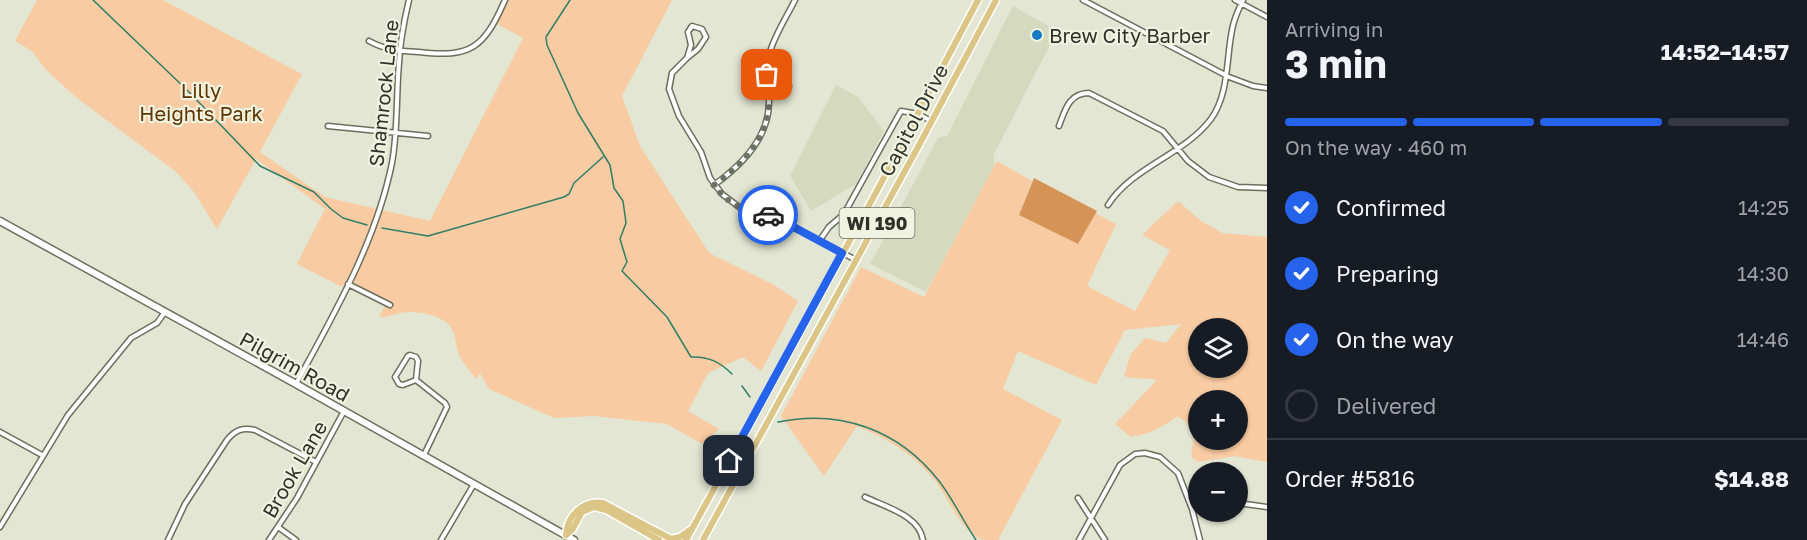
<!DOCTYPE html>
<meta charset="utf-8">
<style>
:root{--surface:#171b24;--page:#242831;--text:#f1f3f6;--muted:#9ea1a6;--line:#363941;--accent:#2563eb}
body{margin:0;font-family:"Golos Text",sans-serif;background:var(--page);color:var(--text);height:100vh;display:flex;flex-direction:column;font-size:22px;white-space:nowrap}
*{box-sizing:border-box;margin:0}
p{font-size:20px;color:var(--muted)}
.icon{flex:none;width:33px;height:33px;fill:none;stroke:currentColor;stroke-width:2;stroke-linecap:round;stroke-linejoin:round}
.map{position:relative;flex:1;overflow:hidden}
.sheet{display:flex;flex-direction:column;background:var(--surface);width:540px}
.sheet>*{flex:none}
.buttons{position:absolute;left:1188px;top:318px;display:grid;gap:12px}
.buttons a{display:grid;place-items:center;width:60px;height:60px;border-radius:50%;background:var(--surface);box-shadow:0 2px 4px #0004;font-size:30px}
.pin{position:absolute;display:grid;place-items:center;width:51px;height:51px;color:#fff;margin:-26px;border-radius:12px;box-shadow:0 3px 9px #0006}
.courier{position:absolute;display:grid;place-items:center;width:60px;height:60px;margin:-30px;border:4px solid #2563eb;border-radius:50%;background:#fff;color:#222;box-shadow:0 2px 8px #0007}
.head em{font-style:normal;font-weight:700}
.head div{display:flex;flex-direction:column-reverse}
.head{display:flex;align-items:center;justify-content:space-between;height:102px;padding:0 18px}
h1{font-size:39px;font-weight:700;line-height:45px}
.bar{display:grid;grid-template-columns:repeat(4,1fr);gap:9px 6px;align-content:center;height:72px;padding:0 18px}
.bar i{height:8px;border-radius:4px;background:var(--line)}
.bar .current{background:var(--accent)}
.bar p{grid-column:span 4}
.line{display:flex;align-items:center;gap:15px;padding:0 18px;border-top:2px solid var(--line)}
.line div{flex:1}
ol{padding:0 18px;list-style:none}
li{display:flex;align-items:center;gap:18px;height:66px}
li p{margin-inline-start:auto}
li .icon{padding:6px;border-radius:50%;background:var(--accent);color:#fff;stroke-width:4}
li:last-child{color:var(--muted)}
li i{width:33px;height:33px;border:3px solid var(--line);border-radius:50%}
main{display:flex;flex:1;min-height:0}
.map>svg:first-child{display:block}
.built{fill:#d5dabe}
.green{fill:#f8cba2;fill-rule:evenodd}
.forest{fill:#d59456}
.lines{fill:none;stroke-linecap:round;stroke-linejoin:round}
.stream{stroke:#307e66;stroke-width:1.5}
.minor-casing{stroke:#6b6f5d;stroke-width:7}
.secondary-casing{stroke:#6b6f5d;stroke-width:9}
.primary-casing{stroke:#fff;stroke-width:9}
.minor{stroke:#fff;stroke-width:4}
.secondary{stroke:#fff;stroke-width:6}
.primary{stroke:#dbc687;stroke-width:6}
.done{stroke:#6e7165;stroke-width:6;stroke-dasharray:0 10.8}
.route{stroke:#2563eb;stroke-width:8}
.poi-dot{fill:#1779c4;stroke:#eff3df;stroke-width:2}
.labels{text-anchor:middle;dominant-baseline:central;stroke-width:4.5;stroke-linejoin:round;paint-order:stroke}
.shield{fill:#eff3df;stroke:#696c60;stroke-width:1.5}
.shield-label{font-size:18px;font-weight:bold;fill:#30322a}
.poi-label{font-size:20px;fill:#30322a;stroke:#eff3df;text-anchor:start}
.park-label{font-size:20px;fill:#5e3400;stroke:#eff3df}
.street-label{font-size:20px;fill:#30322a;stroke:#eff3df}
</style>
<main>
<div class="map">
<svg width="1267" height="540" viewBox="0 0 1267 540">
<rect width="100%" height="100%" fill="#e2e6d2"/>
<path class="built" d="M1013 6 1057 31 993 156 995 165 926 292 870 264 938 138 947 136Z
M836 85 858 97 884 131 856 184 811 211 790 176Z"/>
<path class="green" d="M37 0H163L302 74 260 152 325 197 430 221 523 38 497 24 507 0H672L622 96 640 146 709 253 774 285 798 301 761 371 743 357 708 373 688 411 719 429 702 444 667 424 594 416 554 418 489 389 480 373 476 379C470 371 461 361 458 352 456 346 456 339 454 334 448 316 427 313 411 312 399 311 390 318 379 317L387 302 347 279 342 287 297 264 325 209 256 159 217 229 194 192 175 171 77 98 47 71 32 51 15 41Z
M997 161 1032 181 1019 215 1078 244 1095 213 1116 224 1087 286 1135 311 1170 250 1142 235 1178 201 1201 221 1222 233 1267 237V462L1234 456 1198 462 1191 457 1195 430 1178 416C1162 427 1150 434 1131 437L1115 424 1157 380C1146 377 1135 380 1124 376L1131 354 1145 338 1166 343 1181 324 1125 330 1096 385 1018 351 1003 389 1062 420 998 540C993 540 984 540 980 539 961 531 946 493 932 477 912 453 886 438 857 426L824 476 781 416 861 267 924 297ZM1198 328H1238V368H1198ZM1198 400H1238V440H1198Z"/>
<path class="forest" d="M1034 178 1097 211 1078 244 1019 215Z"/>
<g class="lines">
<path class="stream" d="M93 0 189 92 260 166 314 192 331 209 343 218 367 225
M570 0 546 37 547 45 578 113 610 165 614 188 623 201 626 223 620 239 627 262 622 271 667 317 691 357C708 356 720 362 732 374
M382 228 428 236 564 197 569 194 574 183 603 157
M742 386 750 397
M778 422C841 409 899 430 939 481 953 499 963 521 976 540"/>
<defs>
<path id="minor" d="M1083 0 1229 77 1253 86 1267 88
M1235 0 1267 17
M692 26 702 29 706 37 698 49 687 58 691 45 688 32Z
M369 41C385 50 400 51 419 52 471 58 484 48 505 0
M687 58 672 73 669 89 679 116 701 152 710 178 722 194 743 210 776 218 856 260
M768 88 789 86
M328 126 428 136
M1059 126C1065 110 1069 93 1089 93L1163 131 1188 161 1209 177 1238 187 1267 188
M714 185C742 165 769 137 769 102 769 86 765 71 769 55 774 36 786 18 795 0
M1108 205C1132 167 1184 155 1211 119 1229 94 1226 60 1232 30 1234 19 1238 10 1243 0
M820 240 829 227 844 214 901 111 918 114 931 121
M348 284 390 305
M410 355 416 357 418 361 416 380 403 385 399 384 395 377 408 356Z
M416 380 445 403 447 407 424 455
M296 384C334 314 376 242 392 163 398 130 396 97 399 63 400 42 404 21 409 0
M0 432 42 455
M865 497C885 507 919 515 923 540
M1078 498 1105 540
M1238 503 1267 507
M1192 509 1198 508
M0 527 68 415 131 338 157 323 165 312
M278 527 296 540
M168 540 185 504 227 440C235 430 243 427 255 430L316 462
M269 540 297 498 344 411
M441 540 474 484
M1079 540 1120 465 1135 454 1145 453 1160 457 1178 473 1192 509 1200 540"/>
<path id="secondary" d="M0 221 296 384 574 540"/>
<path id="primary" d="M566 535C567 516 583 500 603 503L671 539 680 537 690 530
M566 535 572 530 582 512 594 507 606 510 659 540
M686 540 872 200 978 0
M703 540 918 147 996 0"/>
</defs>
<use href="#minor" class="minor-casing"/>
<use href="#secondary" class="secondary-casing"/>
<use href="#primary" class="primary-casing"/>
<use href="#minor" class="minor"/>
<use href="#secondary" class="secondary"/>
<use href="#primary" class="primary"/>
</g>
<g class="lines">
<path class="done" d="M767 75C767 85 770 94 769 104 768 138 741 166 714 185 728 205 746 212 768 215"/>
<path class="route" d="M729 461 842 253 788 224 768 215"/>
</g>
<circle class="poi-dot" cx="1037" cy="35" r="6"/>
<g class="labels">
<rect class="shield" x="839.5" y="208" width="75" height="30" rx="4.5"/>
<g class="shield-label">
<text x="877" y="223">WI 190</text>
</g>
<g class="poi-label">
<text x="1049" y="35">Brew City Barber</text>
</g>
<g class="park-label">
<text x="201" y="90">Lilly<tspan x="201" dy="23">Heights Park</tspan></text>
</g>
<g class="street-label">
<text transform="translate(383 93) rotate(-84)">Shamrock Lane</text>
<text transform="translate(913 120) rotate(-62)">Capitol Drive</text>
<text transform="translate(295 366) rotate(29)">Pilgrim Road</text>
<text transform="translate(294 469) rotate(-60)">Brook Lane</text>
</g>
</g>
</svg>
<div class="buttons">
<a><svg class="icon" aria-label="layers" viewBox="0 0 24 24"><path d="M12 4l9 5-9 5-9-5zM3 14l9 5 9-5"/></svg></a>
<a>+</a>
<a>−</a>
</div>
<div class="pin" style="left:767px;top:75px;background:#ea580c"><svg class="icon" aria-label="bag" viewBox="0 0 24 24"><path d="M5 8h14l-1 12H6zM9 8a3 3 0 0 1 6 0"/></svg></div>
<div class="pin" style="left:729px;top:461px;background:#1f2937"><svg class="icon" aria-label="home" viewBox="0 0 24 24"><path d="M3 11l9-7 9 7M6 9v11h12V9"/></svg></div>
<div class="courier" style="left:768px;top:215px"><svg class="icon" aria-label="car" viewBox="0 0 24 24"><path d="M5 17H2v-5l4-1 3-4h7l3 4 3 1v5h-3M9 17h6M6 11h13"/><circle cx="7" cy="17" r="2"/><circle cx="17" cy="17" r="2"/></svg></div>
</div>
<section class="sheet">
<div class="head"><div><h1>3 min</h1><p>Arriving in</p></div><em>14:52–14:57</em></div>
<div class="bar"><i class="current"></i><i class="current"></i><i class="current"></i><i></i><p>On the way · 460 m</p></div>
<ol>
<li><svg class="icon" aria-label="check" viewBox="0 0 24 24"><path d="M5 12l5 5 9-10"/></svg>Confirmed<p>14:25</p></li>
<li><svg class="icon" aria-label="check" viewBox="0 0 24 24"><path d="M5 12l5 5 9-10"/></svg>Preparing<p>14:30</p></li>
<li><svg class="icon" aria-label="check" viewBox="0 0 24 24"><path d="M5 12l5 5 9-10"/></svg>On the way<p>14:46</p></li>
<li><i></i>Delivered</li>
</ol>
<div class="line" style="height:78px"><div>Order #5816</div><b>$14.88</b></div>
</section>
</main>
